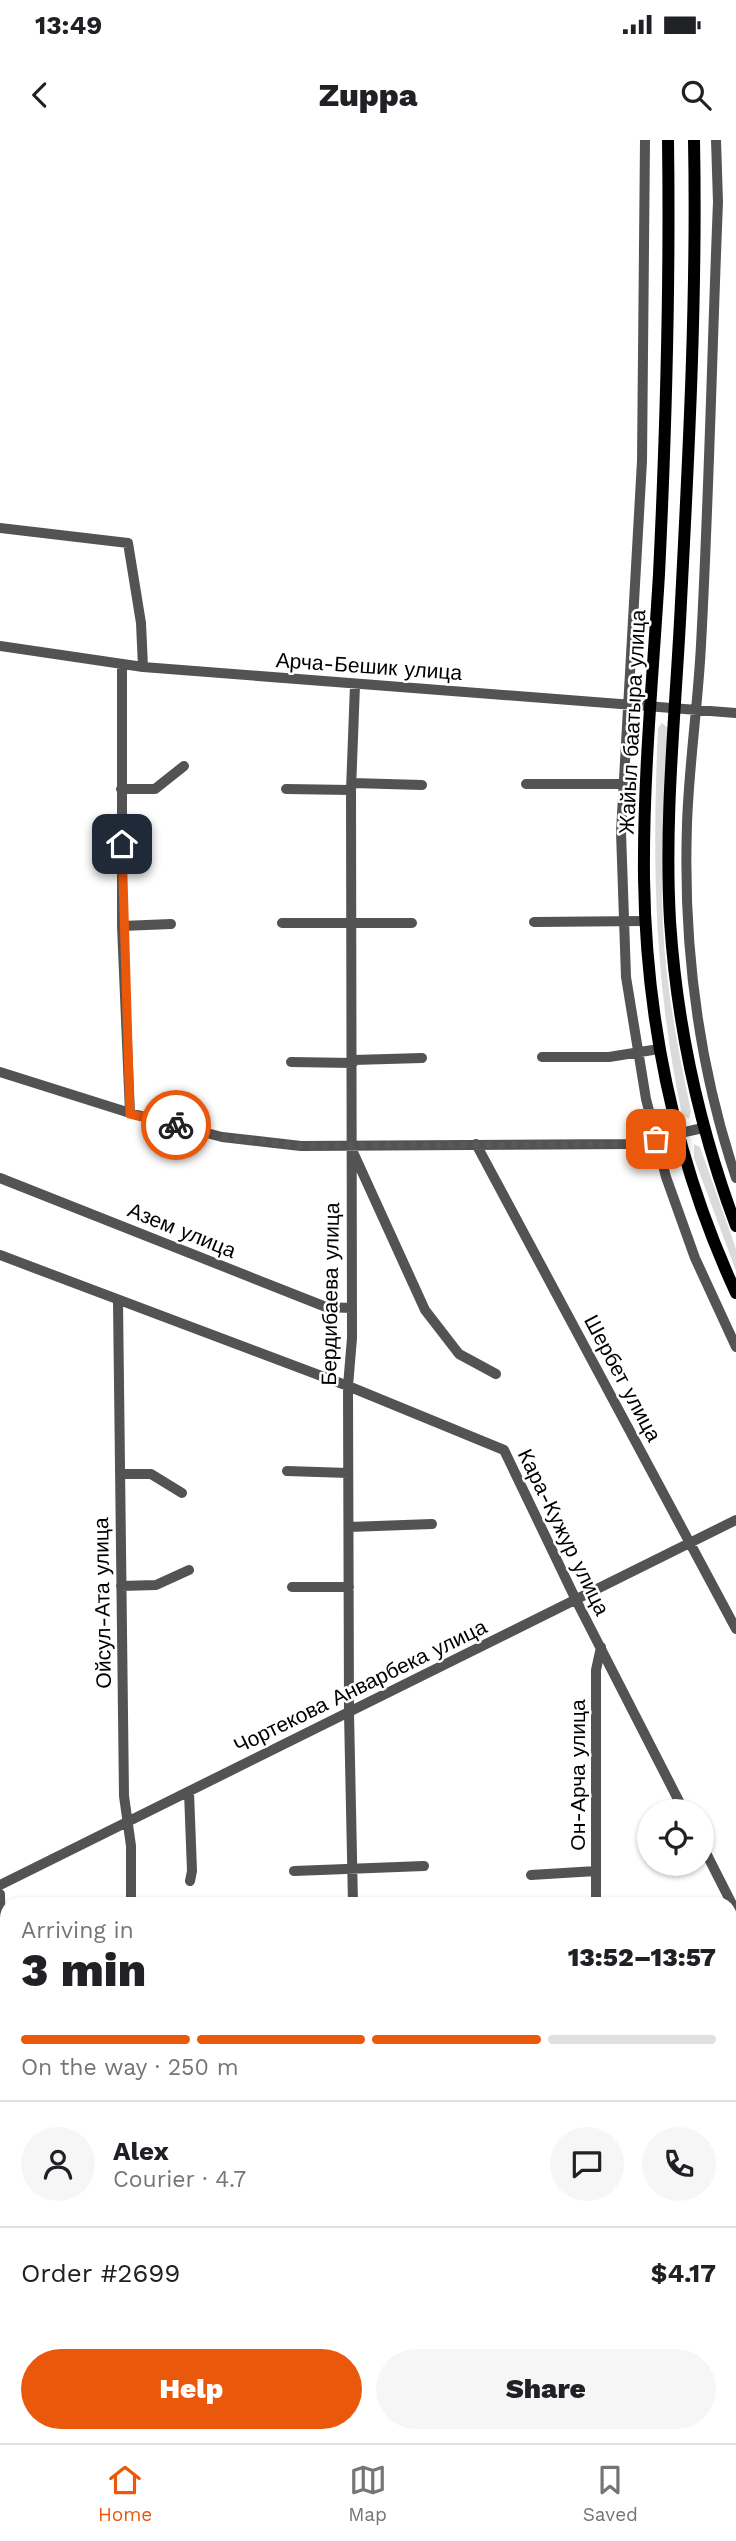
<!DOCTYPE html>
<meta charset="utf-8">
<style>
:root{--surface:#fff;--page:#f6f6f6;--text:#202124;--muted:#757577;--line:#e0e0e0;--accent:#ea580c}
body{margin:0;font-family:"Work Sans",sans-serif;background:var(--page);color:var(--text);height:100vh;display:flex;flex-direction:column;font-size:26px;white-space:nowrap}
*{box-sizing:border-box;margin:0}
p{font-size:23px;color:var(--muted)}
.icon{flex:none;width:38px;height:38px;fill:none;stroke:currentColor;stroke-width:2;stroke-linecap:round;stroke-linejoin:round}
.map{position:relative;flex:1;overflow:hidden}
.panel{position:absolute;left:0px;top:1757px;width:737px;height:546px;display:flex;flex-direction:column;background:var(--surface);border-radius:21px 21px 0 0;box-shadow:0 2px 5px #0004}
.panel>*{flex:none}
.tools{position:absolute;left:637px;top:1659px;display:grid;gap:14px}
.tools a{display:grid;place-items:center;width:77px;height:77px;border-radius:50%;background:var(--surface);box-shadow:0 2px 5px #0004;font-size:35px}
.pin{position:absolute;display:grid;place-items:center;width:60px;height:60px;color:#fff;margin:-30px;border-radius:14px;box-shadow:0 4px 10px #0006}
.courier{position:absolute;display:grid;place-items:center;width:70px;height:70px;margin:-35px;border:5px solid #ea580c;border-radius:50%;background:#fff;color:#222;box-shadow:0 2px 9px #0007}
.headline em{font-style:normal;font-weight:800}
.headline div{display:flex;flex-direction:column-reverse}
.headline{display:flex;align-items:center;justify-content:space-between;height:119px;padding:0 21px}
h1{font-size:46px;font-weight:800;line-height:52px}
.bar{display:grid;grid-template-columns:repeat(4,1fr);gap:10px 7px;align-content:center;height:84px;padding:0 21px}
.bar i{height:9px;border-radius:5px;background:var(--line)}
.bar .on{background:var(--accent)}
.bar p{grid-column:span 4}
.line{display:flex;align-items:center;gap:18px;padding:0 21px;border-top:2px solid var(--line)}
.line div{flex:1}
.round{display:grid;place-items:center;flex:none;width:74px;height:74px;border-radius:37px;background:var(--page)}
.action{display:flex;gap:14px;margin-top:auto;padding:14px 21px}
.action a{flex:1;height:80px;border-radius:42px;background:var(--accent);color:#fff;font-size:28px;font-weight:800;line-height:80px;text-align:center}
.action a+a{background:var(--page);color:var(--text)}
.status{display:flex;justify-content:space-between;align-items:center;height:49px;padding:0 35px;background:var(--surface);direction:ltr}
.status svg{height:19px;fill:currentColor}
header{display:flex;justify-content:space-between;align-items:center;height:91px;padding:0 21px;background:var(--surface);font-size:32px;font-weight:800}
.dock{display:flex;justify-content:space-around;align-items:center;height:98px;border-top:2px solid var(--line);background:var(--surface);font-size:19px;color:var(--muted)}
.dock a{display:grid;justify-items:center;gap:4px}
.dock .on{color:var(--accent)}
.map>svg:first-child{display:block}
.green{fill:#dadada}
.lines{fill:none;stroke-linecap:round;stroke-linejoin:round}
.minor{stroke:#535353;stroke-width:10}
.major{stroke:#000;stroke-width:12}
.done{stroke:#595959;stroke-width:7;stroke-dasharray:0 12.6}
.route{stroke:#ea580c;stroke-width:9}
.labels{text-anchor:middle;dominant-baseline:central;stroke-width:5;stroke-linejoin:round;paint-order:stroke}
.street-label{font-size:21px;fill:#000;stroke:#fff}
</style>
<div class="status"><b>13:49</b><svg viewBox="0 0 49 12"><path d="M0 12V9h3v3zM5 12V6h3v6zM10 12V3h3v9zM15 12V0h3v12zM26 1h20v11H26zM47 4h2v5h-2z"/></svg></div>
<header><svg class="icon" aria-label="back" viewBox="0 0 24 24"><path d="M15 5l-7 7 7 7"/></svg>Zuppa<svg class="icon" aria-label="search" viewBox="0 0 24 24"><circle cx="10" cy="10" r="6"/><path d="M15 15l6 6"/></svg></header>
<div class="map">
<svg width="736" height="2303" viewBox="0 0 736 2303">
<rect width="100%" height="100%" fill="#fff"/>
<path class="green" d="M662 583 668 588C665 654 660 720 663 786 666 849 678 910 691 971L689 979 682 975C654 840 652 724 658 588Z
M694 1004 700 1007 736 1109V1131L694 1018Z"/>
<g class="lines">
<path class="minor" d="M645 0 642 321 621 692 626 837 646 959 666 1037 695 1118 736 1207
M716 0 718 62C712 209 709 357 701 505 698 565 689 624 687 684 683 804 698 924 736 1038
M0 388 128 403 141 483 143 527
M0 506 143 527 736 573
M122 524V786L130 973
M352 643 422 645
M526 644H624
M121 649H155L184 626
M286 649 351 650
M534 782 645 781
M282 783H412
M122 786 171 784
M542 917H609L659 909
M353 920 422 918
M291 922 353 923
M0 932 130 973 222 997 301 1006 630 1004 703 988
M476 1004 736 1489
M353 1012 425 1170 459 1214 496 1234
M0 1038 326 1167 351 1168
M0 1115 348 1246 504 1310 576 1460 684 1671
M118 1161 124 1656 131 1706V1764
M287 1331 348 1333
M120 1334H151L182 1353
M349 1387 432 1384
M121 1446 156 1445 189 1430
M292 1447H349
M189 1652 192 1731 190 1741
M702 1705 736 1772
M294 1731 424 1726
M531 1735 596 1731
M0 1745 736 1380
M0 1754 7 2113
M353 1764 349 1573 348 1246 352 1198 351 650 355 545
M596 1764V1530L601 1507
M730 1864 736 1863
M730 2087H736
M0 2217H7
M730 2218H736
M10 2296V2303
M356 2296V2303"/>
<path class="major" d="M668 0C670 144 666 290 659 434 653 535 643 637 644 738 646 882 676 1023 736 1153
M694 0C697 154 689 308 681 462 676 568 664 675 670 781 677 887 699 987 736 1086"/>
</g>
<g class="lines">
<path class="done" d="M176 985 222 997 301 1006 630 1004 656 999"/>
<path class="route" d="M122 704 130 974 176 985"/>
</g>
<g class="labels">
<g class="street-label">
<text transform="translate(369 526) rotate(4)">Арча-Бешик улица</text>
<text transform="translate(632 582) rotate(-87)">Жайыл баатыра улица</text>
<text transform="translate(182 1090) rotate(22)">Азем улица</text>
<text transform="translate(330 1154) rotate(-89)">Бердибаева улица</text>
<text transform="translate(623 1238) rotate(62)">Шербет улица</text>
<text transform="translate(564 1392) rotate(64)">Кара-Кужур улица</text>
<text transform="translate(102 1463) rotate(-91)">Ойсул-Ата улица</text>
<text transform="translate(360 1546) rotate(-26)">Чортекова Анварбека улица</text>
<text transform="translate(577 1635) rotate(-90)">Он-Арча улица</text>
</g>
</g>
</svg>
<div class="tools">
<a><svg class="icon" aria-label="locate" viewBox="0 0 24 24"><circle cx="12" cy="12" r="6"/><path d="M12 2v4M12 18v4M2 12h4M18 12h4"/></svg></a>
</div>
<div class="pin" style="left:656px;top:999px;background:#ea580c"><svg class="icon" aria-label="bag" viewBox="0 0 24 24"><path d="M5 8h14l-1 12H6zM9 8a3 3 0 0 1 6 0"/></svg></div>
<div class="pin" style="left:122px;top:704px;background:#1f2937"><svg class="icon" aria-label="home" viewBox="0 0 24 24"><path d="M3 11l9-7 9 7M6 9v11h12V9"/></svg></div>
<div class="courier" style="left:176px;top:985px"><svg class="icon" aria-label="bike" viewBox="0 0 24 24"><circle cx="6" cy="16" r="4"/><circle cx="18" cy="16" r="4"/><path d="M6 16l4-8h5l3 8M10 8l3 8H6M13 5h3"/></svg></div>
<section class="panel">
<div class="headline"><div><h1>3 min</h1><p>Arriving in</p></div><em>13:52–13:57</em></div>
<div class="bar"><i class="on"></i><i class="on"></i><i class="on"></i><i></i><p>On the way · 250 m</p></div>
<div class="line" style="height:126px"><a class="round"><svg class="icon" aria-label="person" viewBox="0 0 24 24"><circle cx="12" cy="8" r="4"/><path d="M4 21q1-7 8-7t8 7"/></svg></a><div><b>Alex</b><p>Courier · 4.7</p></div><a class="round"><svg class="icon" aria-label="chat" viewBox="0 0 24 24"><path d="M4 5h16v11H9l-5 4z"/></svg></a><a class="round"><svg class="icon" aria-label="phone" viewBox="0 0 24 24"><path d="M5 4h4l2 5-3 2q2 4 5 5l2-3 5 2v4C11 20 4 13 5 4z"/></svg></a></div>
<div class="line" style="height:91px"><div>Order #2699</div><b>$4.17</b></div>
<div class="action"><a>Help</a><a>Share</a></div>
</section>
</div>
<nav class="dock">
<a class="on"><svg class="icon" aria-label="home" viewBox="0 0 24 24"><path d="M3 11l9-7 9 7M6 9v11h12V9"/></svg>Home</a>
<a><svg class="icon" aria-label="map" viewBox="0 0 24 24"><path d="M3 6l6-2 6 2 6-2v14l-6 2-6-2-6 2zM9 4v14M15 6v14"/></svg>Map</a>
<a><svg class="icon" aria-label="saved" viewBox="0 0 24 24"><path d="M7 4h10v16l-5-4-5 4z"/></svg>Saved</a>
</nav>
